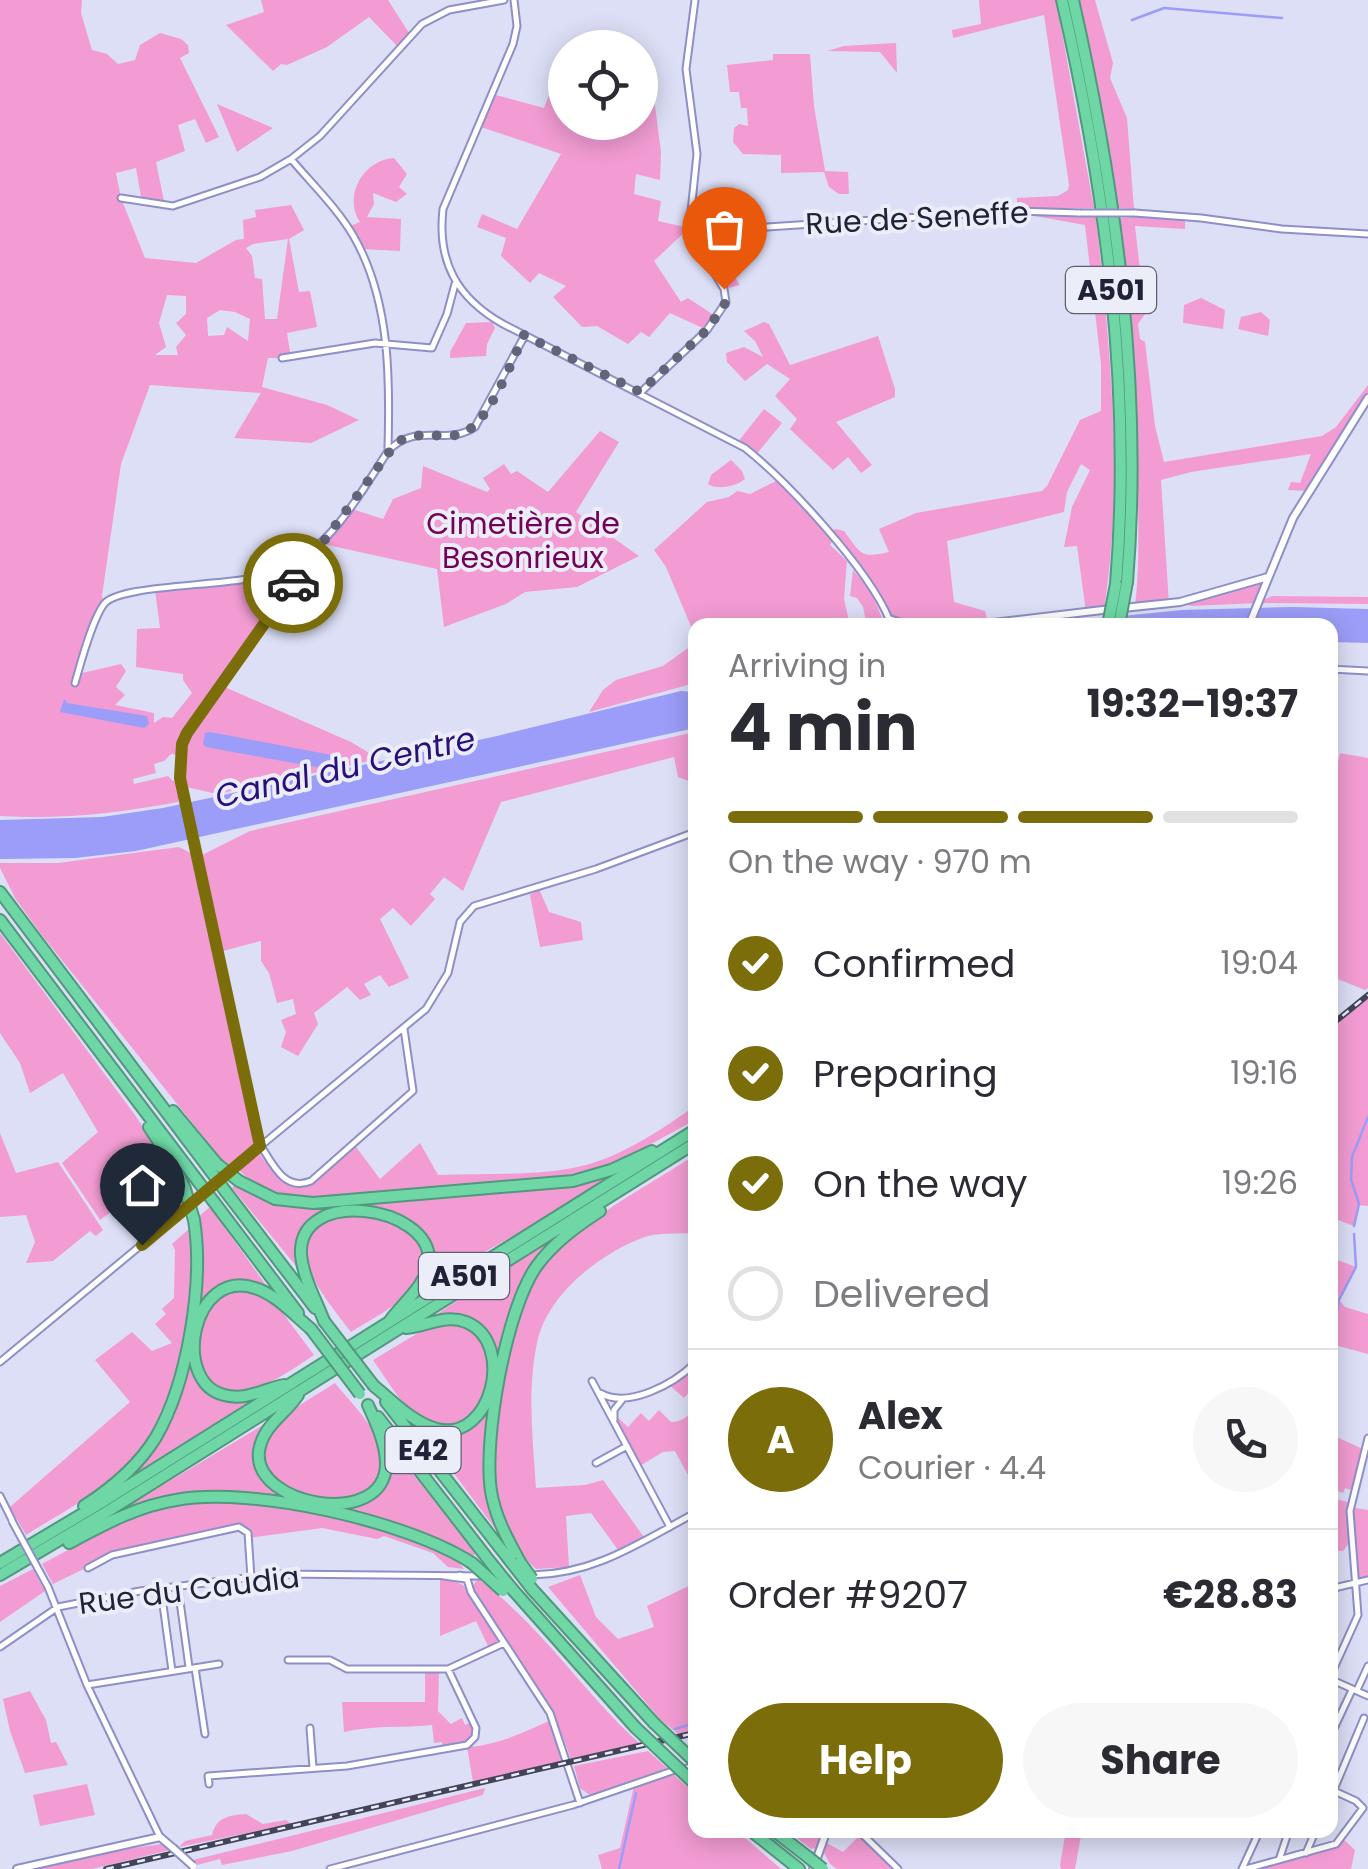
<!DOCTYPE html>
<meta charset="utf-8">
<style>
:root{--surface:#fff;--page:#f7f7f7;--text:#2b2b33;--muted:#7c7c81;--line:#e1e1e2;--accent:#7a6d0a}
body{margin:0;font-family:Poppins,sans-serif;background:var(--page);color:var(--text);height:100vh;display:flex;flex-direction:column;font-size:38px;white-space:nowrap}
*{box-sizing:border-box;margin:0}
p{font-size:32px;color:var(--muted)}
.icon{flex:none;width:55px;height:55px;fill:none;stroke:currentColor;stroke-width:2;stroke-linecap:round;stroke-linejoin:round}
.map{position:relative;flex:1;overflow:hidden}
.details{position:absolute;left:688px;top:618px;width:650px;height:1220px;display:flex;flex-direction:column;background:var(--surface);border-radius:20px;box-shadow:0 5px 25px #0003}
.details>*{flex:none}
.buttons{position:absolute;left:548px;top:30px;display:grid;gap:20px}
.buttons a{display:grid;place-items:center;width:110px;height:110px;border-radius:50%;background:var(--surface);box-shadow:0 5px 25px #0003;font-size:50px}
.pin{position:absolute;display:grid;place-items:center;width:85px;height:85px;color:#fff;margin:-102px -42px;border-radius:50% 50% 50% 0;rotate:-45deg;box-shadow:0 0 10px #0007}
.pin .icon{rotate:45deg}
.courier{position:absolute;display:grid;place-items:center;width:100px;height:100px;margin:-50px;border:8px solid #7a6d0a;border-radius:50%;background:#fff;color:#222;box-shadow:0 2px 12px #0007}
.head em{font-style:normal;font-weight:700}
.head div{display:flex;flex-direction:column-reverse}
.head{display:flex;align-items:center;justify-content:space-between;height:170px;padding:0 40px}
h1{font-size:65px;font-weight:700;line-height:75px}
.bar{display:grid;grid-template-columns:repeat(4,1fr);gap:15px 10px;align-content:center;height:120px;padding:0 40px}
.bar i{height:12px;border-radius:8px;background:var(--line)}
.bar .selected{background:var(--accent)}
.bar p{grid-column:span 4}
.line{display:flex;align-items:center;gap:25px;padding:0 40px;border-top:2px solid var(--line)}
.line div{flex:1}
.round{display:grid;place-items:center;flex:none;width:105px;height:105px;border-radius:52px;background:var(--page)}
ol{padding:0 40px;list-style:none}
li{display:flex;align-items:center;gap:30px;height:110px}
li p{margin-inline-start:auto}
li .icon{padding:10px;border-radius:50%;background:var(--accent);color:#fff;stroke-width:4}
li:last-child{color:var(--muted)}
li i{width:55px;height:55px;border:5px solid var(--line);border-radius:50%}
.cta{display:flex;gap:20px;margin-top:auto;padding:20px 40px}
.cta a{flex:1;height:115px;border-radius:60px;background:var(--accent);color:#fff;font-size:40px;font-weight:700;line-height:115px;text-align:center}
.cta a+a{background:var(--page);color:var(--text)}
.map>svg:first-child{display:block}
.green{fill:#f29cd3;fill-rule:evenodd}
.water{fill:#9b9df8}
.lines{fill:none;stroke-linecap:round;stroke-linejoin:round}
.stream{stroke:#9b9df8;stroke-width:2.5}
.street-casing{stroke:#8d90c5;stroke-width:9}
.secondary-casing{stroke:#8d90c5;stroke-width:10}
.highway-casing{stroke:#53987e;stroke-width:14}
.street{stroke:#fff;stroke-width:5}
.secondary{stroke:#fff;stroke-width:6}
.highway{stroke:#6ed7a5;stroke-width:10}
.rail-casing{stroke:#434459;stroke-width:6}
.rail{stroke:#ebedf8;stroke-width:2.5;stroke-dasharray:8;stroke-linecap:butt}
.street-bridge-casing{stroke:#8d90c5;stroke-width:9;stroke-linecap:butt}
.secondary-bridge-casing{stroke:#8d90c5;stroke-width:10;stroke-linecap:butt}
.highway-bridge-casing{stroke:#53987e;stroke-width:14;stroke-linecap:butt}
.street-bridge{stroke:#fff;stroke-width:5}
.secondary-bridge{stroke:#fff;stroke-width:6}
.highway-bridge{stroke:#6ed7a5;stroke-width:10}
.done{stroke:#62647a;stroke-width:10;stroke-dasharray:0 18}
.route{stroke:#7a6d0a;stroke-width:12}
.labels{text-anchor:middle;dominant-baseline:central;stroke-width:8;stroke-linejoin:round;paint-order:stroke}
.shield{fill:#ebedf8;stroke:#5e5f71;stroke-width:2.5}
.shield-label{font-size:28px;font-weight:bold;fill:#212237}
.street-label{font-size:30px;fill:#212237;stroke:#ebedf8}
.park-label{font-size:30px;fill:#740159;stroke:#ebedf8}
.water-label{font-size:32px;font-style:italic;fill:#280f7a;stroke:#ebedf8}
</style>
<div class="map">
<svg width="1368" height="1869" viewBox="0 0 1368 1869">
<rect width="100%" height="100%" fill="#dcdff6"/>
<path class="green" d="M0 0H82L81 13 92 50 107 54 118 64 135 60 140 45 160 33 181 39 188 45 189 53 180 58 219 137 206 143 195 119 178 125 185 151 156 162 165 206 142 202 136 168 116 173 121 198 145 258 196 263 236 240 244 239 243 220 256 217 255 210 291 205 304 230 289 239 299 292 310 291 317 327 287 333 291 358H268L262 387 327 405 359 420 311 443 234 438 261 393 150 385 121 464 102 596 104 604 78 674 121 664 126 671 116 687 125 695 115 705 154 713V723L163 717 172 718 192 693 183 680V674L136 667 137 629 160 628 155 590 244 582 295 564 300 573 220 685 351 742 379 759 217 794 182 786 178 802C119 813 60 820 0 816ZM288 239 277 319H265L262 279 255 278 252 256 246 248 253 244ZM167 295 186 296V314L176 323 186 335 176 347 178 355H155L166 347 159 323ZM220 310 235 312 250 319 248 341 227 327 224 335 208 336 207 318ZM171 754 180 755 179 778 173 781 168 776 134 784 133 779 156 773 154 764 164 761Z
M261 0H388L409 33 397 46 369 17 327 47 287 65 281 64 273 71 226 25 264 12Z
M979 0H1056L1094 208 1017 209V198L1058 196 1068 190 1069 185 1044 15 953 38 952 30 981 24Z
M1079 0H1095L1113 63 1110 78 1127 118 1134 209 1118 208Z
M896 43 897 73 880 52 827 51 844 46Z
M773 54H810L814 106 825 171 848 172 849 194H839L829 187 824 172 781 173V155L743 154 733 142 734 128 739 124 748 126 747 108H741L739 92H730L727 65 773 60Z
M653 91 661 152 660 180 636 174 634 194 661 201 658 221 689 228 654 261 681 302 688 298 718 318 707 330 670 313 649 337 641 332 628 344 597 326 582 327 553 297 566 286 539 273 530 283 501 256 506 238 477 227 482 214 517 229 561 154 478 126 492 94 544 108 549 95 565 100V122H640V93Z
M217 104 273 128 237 152Z
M394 158 407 174 399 187 407 194 396 202 373 193 374 204 367 217 401 219 400 251 360 249 348 227 360 222C343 198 362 160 394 158Z
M1018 213 1096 217C1110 349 1124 478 1104 610L1086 612 1077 546 1064 547 1072 507 1090 470 1081 464 1067 492 1064 512 947 541 954 602 985 611 988 624 890 625 874 591 833 540 830 545 847 561 844 599 850 625H695V636L666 567 654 550 707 502 729 497 737 491 750 494 780 479 828 533 835 529 844 531C861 553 859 559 889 552L879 529 916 513 1042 491 1047 486 1080 420 1101 411V364L1085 225Z
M1168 215 1185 216V229L1135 226 1145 314 1138 324 1140 339 1145 342 1155 426 1164 462 1322 436 1336 427 1368 385V398L1308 491 1288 490 1291 482 1300 483 1311 454 1191 472 1161 480 1169 604 1135 607C1140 564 1138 521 1138 477 1136 390 1129 305 1119 218Z
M713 244 740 285 724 289 698 250Z
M1201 298 1225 310 1223 329 1183 323 1184 305Z
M1261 312 1270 320 1268 336 1238 329 1241 317Z
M492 322 495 328 487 344 486 356 450 358V352L466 323Z
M764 322 769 324 790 365 878 336 895 389V397L836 422 872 465 861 473 848 457 833 470 790 429 797 419 775 396 790 379 767 364 745 381 727 362 726 353 744 347 763 357 755 341 744 331Z
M764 409 782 423 755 456 737 443Z
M600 431 619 442 576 512 639 556 577 587 525 592 506 604 444 627 437 569 323 544 349 508 383 519 393 499 421 488 423 466 487 492 490 489 483 478 504 464 511 474 517 471 548 492Z
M731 460 742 471 745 479C735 487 717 490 708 484L711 475Z
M853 570 871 592 885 625H867L863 607 857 598 850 596Z
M1268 577 1259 602 1272 596 1368 597V604L1258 603 1191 606 1180 602Z
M695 643V683L589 712 603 690 616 680 663 666Z
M695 732V778L689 781 678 777 674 757 501 802 463 891 444 877 430 894 435 899 411 926 393 908 380 919 409 978 389 987 380 975 364 984 371 995 360 1000 347 987 314 1013 318 1024 298 1056 281 1047 286 1032 281 1020 296 1014 293 999 277 1003 269 973 261 961V941L219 952 257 1138 253 1147 229 1164 222 1160 41 934 15 898 0 868V863H58L179 847 198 857 250 831Z
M1340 753 1368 758V988L1365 990 1330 976V798Z
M539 889 549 912 581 922 583 940 540 947 530 895Z
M0 933 135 1115 174 1175 184 1203 168 1215 144 1187 100 1220 62 1163 98 1132 63 1073 30 1093 20 1063 0 1033Z
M1368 998V1206L1358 1205 1354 1226 1330 1217V1031Z
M695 1106V1120L618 1162 556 1178 310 1198 269 1191 255 1185 239 1170 259 1153C273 1173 282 1188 309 1186L310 1184H303L353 1143 380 1179 420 1143 438 1175C486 1173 539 1177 586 1165 626 1154 662 1129 695 1106Z
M0 1133 16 1173 58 1162 103 1230 96 1236 90 1231 53 1261 26 1263 35 1242 26 1215 0 1217Z
M695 1155V1233C679 1234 657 1232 642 1238 598 1255 547 1295 537 1343 527 1389 533 1441 536 1488L585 1485 603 1480 646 1540 621 1554 591 1513 566 1516 569 1567 536 1569C519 1554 503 1526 498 1504 486 1445 508 1309 547 1262 582 1219 648 1186 695 1155Z
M631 1165 596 1189 460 1266 410 1302 427 1279 422 1234 358 1208 312 1219 301 1272 232 1188 237 1183 277 1201 555 1186Z
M210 1207 268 1288 240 1280 211 1292 192 1338 205 1388 252 1397 253 1400 134 1474 124 1485 117 1484 130 1472 177 1393 201 1250 198 1217Z
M350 1215C378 1219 425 1223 423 1261 423 1272 418 1283 411 1290 395 1308 371 1319 351 1332 322 1294 264 1229 350 1215Z
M576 1223 556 1241 515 1303 486 1466 509 1547 417 1424 457 1433 477 1422 485 1413 495 1348 489 1336 471 1320 431 1318Z
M191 1227C192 1307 182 1412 121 1471 94 1497 57 1515 26 1535L10 1507 130 1402 95 1360 132 1332 152 1351 172 1343 155 1324 166 1314 162 1309 174 1298 175 1250 172 1244Z
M1330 1257 1356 1267 1339 1300 1345 1307 1368 1314V1354L1331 1344 1338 1301 1330 1302Z
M252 1289 276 1304 314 1355C291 1370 266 1389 238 1392 195 1397 190 1336 207 1309 211 1303 218 1297 223 1292Z
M446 1323C456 1325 468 1325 476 1333 511 1366 472 1457 417 1415 398 1401 386 1378 373 1360L418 1333Z
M695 1365V1385L684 1398 668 1384Z
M335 1383C353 1406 400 1448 377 1481 373 1487 365 1493 360 1498 347 1498 332 1500 320 1499 287 1494 245 1467 272 1431 287 1410 314 1397 335 1383Z
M695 1406V1469L689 1477 675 1451 663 1452 638 1467 614 1422V1414L628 1427 641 1413 649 1421 659 1410 671 1422C683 1422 690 1415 695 1406Z
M268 1422 261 1476C283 1507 352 1521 380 1490L387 1441 476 1554 469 1558 443 1543 395 1524 221 1494 108 1518Z
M1330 1434 1365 1450 1354 1491 1345 1488 1343 1493 1330 1489Z
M1330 1497 1347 1502 1350 1507 1368 1510V1580L1355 1584 1351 1540 1343 1551H1330Z
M215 1502C263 1503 440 1529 464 1569L448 1567 433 1553 384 1536 377 1539 322 1528 249 1538 243 1528 112 1555 53 1584 42 1564C98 1534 150 1502 215 1502Z
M33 1569 45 1591 0 1622V1586Z
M440 1575 463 1585 504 1643 490 1650 476 1621 440 1636Z
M580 1575 596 1617 618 1639 654 1627 647 1606 695 1583V1730L678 1734 660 1719 548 1587Z
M478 1579C540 1624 583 1692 639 1743L571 1759 552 1709 474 1591 473 1585Z
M425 1672H439L438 1711 451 1724 462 1718 465 1725 473 1721 476 1728 472 1742 443 1750 442 1742 434 1743 432 1725C402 1728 373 1725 344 1732L342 1702H425Z
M30 1691 46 1720 51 1743 56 1742 68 1765 25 1773 10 1731 3 1699Z
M553 1719 564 1761 473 1782 467 1747C499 1745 525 1732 553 1719Z
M648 1751 667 1768 591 1796 580 1788 574 1766Z
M674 1775 695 1794V1830H736L781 1869H602L598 1855 620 1848 634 1786Z
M87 1784 95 1815 40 1826 33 1795Z
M485 1788 483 1795 292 1851 222 1865 220 1859 197 1865 193 1860Z
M246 1814 263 1824 286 1820 291 1824 179 1847 185 1841 212 1835C216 1817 230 1815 246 1814Z
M786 1830H815L821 1844 823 1841 843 1852 862 1833 898 1869H837L830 1864 821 1847 811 1849Z
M1066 1830H1082L1075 1869H1061L1060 1865Z
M1342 1838 1355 1850 1351 1869H1246L1331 1846Z
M162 1844 170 1850 92 1869H17L119 1845 127 1849Z"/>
<path class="water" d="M1292 607 1368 609V643L1330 642V625H1031L1182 610Z
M681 691 695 692V728L136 851 75 858 0 859V820L102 817 163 808 497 736Z
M64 699 67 703 147 716 149 724 144 728 60 712Z
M210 732 342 757 344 760 341 764 315 767 206 747 203 744 205 733Z"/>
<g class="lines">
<path class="stream" d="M1132 20 1164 8 1282 18
M1354 1226 1359 1204 1351 1179 1352 1157 1368 1117
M1330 1348 1339 1300 1356 1267 1354 1234
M675 1729 695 1723
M619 1869 636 1793"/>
<defs>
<path id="street" d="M514 0 517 26 513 44 443 209C437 262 457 298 503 324L745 448C788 482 869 570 889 619
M291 159C312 184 338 209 354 237 390 300 390 378 388 448
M121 198 173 206 260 177 291 159 320 136 422 24 449 10 504 0
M1135 213 1201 218 1282 229 1368 234
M698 250 767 227 1012 211 1080 213
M282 358 375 343 432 348 447 314 455 284
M640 393 707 330 726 302 724 289 689 231 697 154 686 69 695 0
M316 549 187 733 182 744 179 778 261 1146C273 1165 285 1192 311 1181L413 1091 404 1029
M1330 669 1368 671
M75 683C81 662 92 620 104 604 121 582 246 588 283 570 332 545 359 496 388 451 417 421 445 447 475 427L525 335
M0 1362 426 1009 448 973 460 922 474 906 596 869 695 832
M592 1381 670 1527
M600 1393C628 1409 674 1384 695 1363
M614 1420V1410L622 1400
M596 1463 627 1446
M0 1496 12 1520
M88 1568 112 1555 239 1527 248 1533 251 1578
M460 1575 467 1579 471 1592 550 1713 580 1803
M532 1575C595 1574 641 1542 695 1513
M443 1576 466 1579
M48 1587 87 1685 160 1837
M178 1587 189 1667
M1330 1589 1368 1580
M161 1590 172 1671
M0 1647 58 1607 140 1591 278 1574 486 1576
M288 1660H330L347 1669H448L504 1643
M195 1668 205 1734
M1330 1677 1358 1615 1350 1511 1368 1438
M1330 1679 1368 1696
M87 1685 219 1664
M1357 1690 1368 1666
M310 1728 313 1768
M1330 1737 1352 1690
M209 1784 208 1776 347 1766 467 1745 475 1737 476 1728 448 1669
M1330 1789 1356 1801 1363 1808
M1330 1799 1364 1718
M858 1830 898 1869
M1306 1853 1316 1830
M1279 1860 1289 1830
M330 1869 573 1805 675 1770 695 1767
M1242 1869 1260 1830
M1246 1869 1336 1844 1363 1808"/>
<path id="secondary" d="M1123 608 1180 602 1268 577
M889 619 908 625
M975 625 1111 609
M1249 625 1293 518 1368 398
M17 1869 160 1837 173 1848
M813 1869 827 1830"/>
<path id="highway" d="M1062 0C1106 191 1132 388 1116 584
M1073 0C1116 190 1143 387 1127 582
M0 892 210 1170
M0 920 197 1180
M173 1111 217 1164
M149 1127 174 1165 185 1189
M239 1181 275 1199 313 1203 573 1181 611 1170 652 1151
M226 1192 315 1308
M214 1202 298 1313
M324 1321C316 1300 303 1277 301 1255 297 1186 431 1205 429 1261 427 1284 404 1302 391 1319
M284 1385C264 1389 246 1401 224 1395 171 1382 192 1267 255 1288 277 1295 294 1315 311 1329
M374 1386C393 1401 413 1423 437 1429 492 1443 516 1342 466 1322 445 1314 427 1326 406 1328
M298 1395C285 1415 263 1425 259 1451 252 1506 385 1530 386 1464 386 1443 376 1423 368 1405
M386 1402 511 1562
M378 1417 491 1563
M84 1506C112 1488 139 1465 156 1437 188 1382 204 1282 194 1220
M69 1543C103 1525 137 1506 176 1500 252 1486 407 1521 472 1563
M520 1562C508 1540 495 1517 491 1491 483 1439 506 1310 536 1267 553 1243 577 1226 600 1211
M0 1563 99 1504 695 1130
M0 1575 105 1513 695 1143
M532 1589 654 1723
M513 1590 635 1727
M750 1830 799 1869
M773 1830 808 1857"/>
</defs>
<use href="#street" class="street-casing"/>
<use href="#secondary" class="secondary-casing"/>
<use href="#highway" class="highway-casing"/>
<use href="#street" class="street"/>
<use href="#secondary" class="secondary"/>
<use href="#highway" class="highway"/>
<defs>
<path id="rail" d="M1330 1026 1368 995
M106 1869 695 1733"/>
</defs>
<use href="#rail" class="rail-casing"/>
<use href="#rail" class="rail"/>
<defs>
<path id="street-bridge" d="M1080 213H1135
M12 1521 48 1587"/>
<path id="secondary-bridge" d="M173 1848 193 1866"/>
<path id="highway-bridge" d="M1108 625 1116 584
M1119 625 1127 582
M217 1164 239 1181
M210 1170 226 1192
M197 1180 214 1202
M185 1189 194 1220
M324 1321 374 1386
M311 1329 360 1394
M511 1562 532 1589
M520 1562 532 1579
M472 1563 503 1591
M491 1563 513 1590
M654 1723 695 1762
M635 1727 695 1784
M808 1857 823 1869"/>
</defs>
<use href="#street-bridge" class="street-bridge-casing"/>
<use href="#secondary-bridge" class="secondary-bridge-casing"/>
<use href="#highway-bridge" class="highway-bridge-casing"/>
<use href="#street-bridge" class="street-bridge"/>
<use href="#secondary-bridge" class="secondary-bridge"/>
<use href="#highway-bridge" class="highway-bridge"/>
</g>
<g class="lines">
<path class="done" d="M293 583 396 443C416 430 434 438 456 435 486 433 512 360 524 335L640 392 707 330 726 302 724 289"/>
<path class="route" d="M142 1245 260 1146 180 778 182 744 187 733 293 583"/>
</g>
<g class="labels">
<g class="shield">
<rect x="1066" y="267" width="90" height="46" rx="8"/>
<rect x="419" y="1253" width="90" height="46" rx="8"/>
<rect x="385.5" y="1427" width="75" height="46" rx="8"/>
</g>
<g class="shield-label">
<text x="1111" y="290">A501</text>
<text x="464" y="1276">A501</text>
<text x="423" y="1450">E42</text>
</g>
<g class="street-label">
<text transform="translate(917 218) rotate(-3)">Rue de Seneffe</text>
<text transform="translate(189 1590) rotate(-7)">Rue du Caudia</text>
</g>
<g class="park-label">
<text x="523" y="523">Cimetière de<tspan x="523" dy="34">Besonrieux</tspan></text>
</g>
<g class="water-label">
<text transform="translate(345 767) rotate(-13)">Canal du Centre</text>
</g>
</g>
</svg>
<div class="buttons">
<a><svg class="icon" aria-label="locate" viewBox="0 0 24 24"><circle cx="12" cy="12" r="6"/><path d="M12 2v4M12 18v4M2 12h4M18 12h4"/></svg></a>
</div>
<div class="pin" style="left:724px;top:289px;background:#ea580c"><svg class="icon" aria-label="bag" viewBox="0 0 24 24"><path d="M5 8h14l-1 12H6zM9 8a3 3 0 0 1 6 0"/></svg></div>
<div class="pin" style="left:142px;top:1245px;background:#1f2937"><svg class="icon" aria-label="home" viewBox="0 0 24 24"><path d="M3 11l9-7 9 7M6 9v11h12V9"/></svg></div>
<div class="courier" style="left:293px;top:583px"><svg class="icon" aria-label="car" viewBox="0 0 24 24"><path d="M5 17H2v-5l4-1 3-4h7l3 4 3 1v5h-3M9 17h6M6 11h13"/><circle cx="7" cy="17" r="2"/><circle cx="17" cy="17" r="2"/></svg></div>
<section class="details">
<div class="head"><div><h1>4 min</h1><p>Arriving in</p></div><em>19:32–19:37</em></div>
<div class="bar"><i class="selected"></i><i class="selected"></i><i class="selected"></i><i></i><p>On the way · 970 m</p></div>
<ol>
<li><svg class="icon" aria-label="check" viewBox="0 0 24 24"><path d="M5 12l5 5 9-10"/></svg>Confirmed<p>19:04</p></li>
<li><svg class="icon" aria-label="check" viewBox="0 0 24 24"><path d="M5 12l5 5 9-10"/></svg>Preparing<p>19:16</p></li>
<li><svg class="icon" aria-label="check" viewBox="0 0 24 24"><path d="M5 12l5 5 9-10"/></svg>On the way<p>19:26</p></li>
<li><i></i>Delivered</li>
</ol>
<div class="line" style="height:180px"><b class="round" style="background:var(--accent);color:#fff">A</b><div><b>Alex</b><p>Courier · 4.4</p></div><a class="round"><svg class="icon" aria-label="phone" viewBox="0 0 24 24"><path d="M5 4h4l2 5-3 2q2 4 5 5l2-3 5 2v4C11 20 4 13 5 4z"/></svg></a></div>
<div class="line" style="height:130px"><div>Order #9207</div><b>€28.83</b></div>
<div class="cta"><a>Help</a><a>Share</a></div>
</section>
</div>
